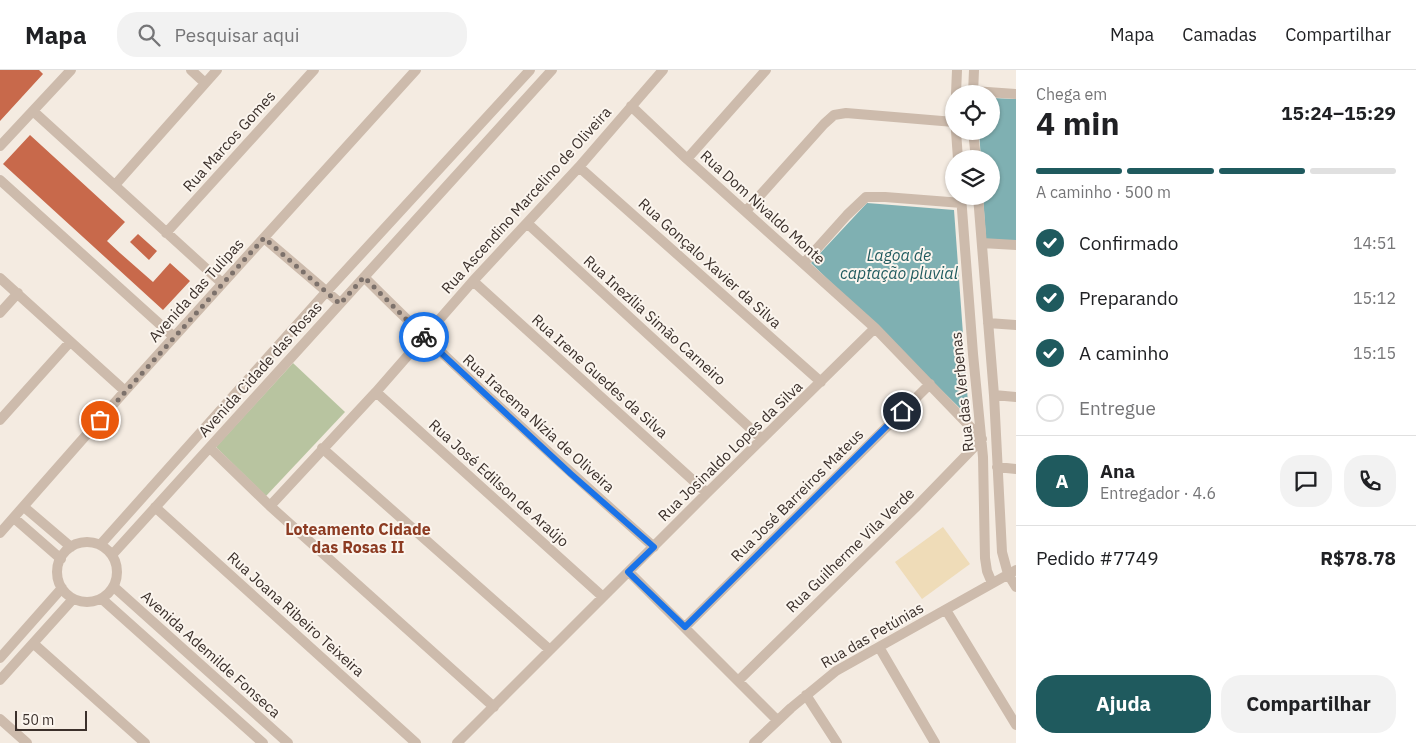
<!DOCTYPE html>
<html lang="pt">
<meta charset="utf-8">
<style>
:root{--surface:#fff;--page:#f2f2f2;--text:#202124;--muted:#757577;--line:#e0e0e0;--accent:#1f5a5e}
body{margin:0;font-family:"IBM Plex Sans",sans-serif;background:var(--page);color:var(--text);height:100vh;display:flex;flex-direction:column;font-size:19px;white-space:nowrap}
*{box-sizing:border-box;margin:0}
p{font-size:16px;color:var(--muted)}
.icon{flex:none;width:28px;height:28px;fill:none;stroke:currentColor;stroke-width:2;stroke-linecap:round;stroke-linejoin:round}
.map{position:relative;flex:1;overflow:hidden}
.sheet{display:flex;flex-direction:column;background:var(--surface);width:400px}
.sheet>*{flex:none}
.controls{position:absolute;left:945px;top:15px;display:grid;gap:10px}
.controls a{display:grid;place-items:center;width:55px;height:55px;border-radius:50%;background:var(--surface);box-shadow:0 1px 4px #0004;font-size:25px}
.scale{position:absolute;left:15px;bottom:12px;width:72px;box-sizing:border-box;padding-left:5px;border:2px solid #3b302b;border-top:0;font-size:14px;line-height:18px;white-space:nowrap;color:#3b302b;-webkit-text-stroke:4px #fbf5ee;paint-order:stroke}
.pin{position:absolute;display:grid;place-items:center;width:42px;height:42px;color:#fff;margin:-21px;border:2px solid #fff;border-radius:50%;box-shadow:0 1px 5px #0007}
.courier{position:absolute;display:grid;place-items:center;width:50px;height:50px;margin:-25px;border:4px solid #1a73e8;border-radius:50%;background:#fff;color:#222;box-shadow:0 1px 6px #0007}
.overview em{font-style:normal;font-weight:700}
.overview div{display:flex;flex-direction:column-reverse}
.overview{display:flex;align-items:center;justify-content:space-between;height:85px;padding:0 20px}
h1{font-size:32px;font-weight:700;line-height:38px}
.bar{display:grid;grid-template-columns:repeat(4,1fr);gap:8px 5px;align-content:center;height:60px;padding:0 20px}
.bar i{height:6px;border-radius:4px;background:var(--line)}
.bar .on{background:var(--accent)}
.bar p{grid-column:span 4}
.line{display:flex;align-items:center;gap:12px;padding:0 20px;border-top:1px solid var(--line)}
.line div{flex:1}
.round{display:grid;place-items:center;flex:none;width:52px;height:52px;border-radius:20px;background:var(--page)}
ol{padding:0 20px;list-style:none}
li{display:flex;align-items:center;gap:15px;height:55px}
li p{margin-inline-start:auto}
li .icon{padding:5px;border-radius:50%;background:var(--accent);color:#fff;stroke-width:4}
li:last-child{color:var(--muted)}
li i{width:28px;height:28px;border:2px solid var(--line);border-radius:50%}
.action{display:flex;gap:10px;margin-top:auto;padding:10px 20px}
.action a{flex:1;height:58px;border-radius:20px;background:var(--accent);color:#fff;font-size:20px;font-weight:700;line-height:58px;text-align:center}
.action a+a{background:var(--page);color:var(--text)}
header{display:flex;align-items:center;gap:30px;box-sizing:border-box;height:70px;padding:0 25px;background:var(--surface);border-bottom:1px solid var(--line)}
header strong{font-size:24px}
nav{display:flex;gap:28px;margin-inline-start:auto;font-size:18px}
.search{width:350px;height:45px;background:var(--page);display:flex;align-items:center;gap:12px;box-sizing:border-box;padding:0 18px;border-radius:20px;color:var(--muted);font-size:19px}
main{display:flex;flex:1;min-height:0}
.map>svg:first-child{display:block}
.green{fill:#b8c4a0}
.sand{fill:#efdcb8}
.water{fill:#7fb0b2}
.building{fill:#c8694b}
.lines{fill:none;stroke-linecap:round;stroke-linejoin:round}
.minor{stroke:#cdbbac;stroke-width:10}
.done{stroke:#7c716b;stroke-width:5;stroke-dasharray:0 9}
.route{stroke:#1a73e8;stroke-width:6}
.labels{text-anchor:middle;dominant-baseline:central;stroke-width:4;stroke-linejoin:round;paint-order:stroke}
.street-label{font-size:15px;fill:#3b302b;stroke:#fbf5ee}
.water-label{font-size:16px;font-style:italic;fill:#1f5a5e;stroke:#fbf5ee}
.neighbourhood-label{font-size:16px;font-weight:bold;fill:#8c3b22;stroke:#fbf5ee}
</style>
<header>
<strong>Mapa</strong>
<div class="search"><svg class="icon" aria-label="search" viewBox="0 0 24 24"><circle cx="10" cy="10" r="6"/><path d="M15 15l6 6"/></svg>Pesquisar aqui</div>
<nav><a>Mapa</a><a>Camadas</a><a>Compartilhar</a></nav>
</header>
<main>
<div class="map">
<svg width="1016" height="673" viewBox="0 0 1016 673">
<rect width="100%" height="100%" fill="#f4ebe1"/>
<path class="green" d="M293 293 345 342 266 426 216 377Z"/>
<path class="sand" d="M943 457 970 494 922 529 895 492Z"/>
<path class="water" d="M991 28 1016 29V171L986 169 983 126H991V89H981L979 61H991Z
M867 133 954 140 969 347 811 193Z"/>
<path class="building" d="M0 0H39L43 4 0 51Z
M30 65 125 152 107 171 120 183 153 212 170 193 190 211 163 240 3 94Z
M138 164 157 181 149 190 130 172Z"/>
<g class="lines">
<path class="minor" d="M191 0 205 13
M973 21 1016 24
M956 24 957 0
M973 24 974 0
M631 36 687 89 875 258 982 369
M33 41 222 213
M956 61 958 89
M973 61 976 89
M0 76 71 0
M687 89 766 0
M579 97 821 312
M0 110 174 267
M115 115 217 0
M961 126 973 284 983 387 985 488 987 501 992 513
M978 126 994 325 1002 482 1008 504 1016 517
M746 141 824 54 834 45 846 43 954 52
M527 153 762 369
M166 163 314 0
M264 168 340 233
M982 173 1016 175
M804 193 847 145 866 127H885L962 133
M364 207C457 300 555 389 654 477
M0 208 125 321
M473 211 707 423
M0 243 18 223
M988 253 1016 255
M376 322 603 527
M994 325 1016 327
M0 350 70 272
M210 378 270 436 494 637
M322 378 550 580
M997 397 1016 399
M270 436 376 322 473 211 579 97 663 0
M24 437 71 477
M155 437 416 673
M14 448 61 489
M0 463 125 321 416 0
M57 502a30 30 0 1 1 60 0a30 30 0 1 1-60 0Z
M100 475 327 221 530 0
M112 485 552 0
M629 502 777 650
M114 517 288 673
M102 529 263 673
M946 540 1016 655
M685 557 930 314
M34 574 145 673
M879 577 935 673
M0 588 62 518
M0 610 73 529
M738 611 915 438 982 369
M806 625 837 673
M0 649 27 673
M457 673 707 423 875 258
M754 673 791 638 836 601 1016 500"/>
</g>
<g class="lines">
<path class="done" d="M100 350 264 168 340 234 364 207 424 267"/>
<path class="route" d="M424 267 571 404 654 477 628 502 685 557 902 341"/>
</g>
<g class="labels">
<g class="street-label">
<text transform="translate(229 71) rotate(-48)">Rua Marcos Gomes</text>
<text transform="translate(526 130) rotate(-48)">Rua Ascendino Marcelino de Oliveira</text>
<text transform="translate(763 137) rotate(42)">Rua Dom Nivaldo Monte</text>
<text transform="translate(710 193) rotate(42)">Rua Gonçalo Xavier da Silva</text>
<text transform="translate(196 220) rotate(-48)">Avenida das Tulipas</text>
<text transform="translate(655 250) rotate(42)">Rua Inezília Simão Carneiro</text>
<text transform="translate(260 299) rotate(-48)">Avenida Cidade das Rosas</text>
<text transform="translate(600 306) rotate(42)">Rua Irene Guedes da Silva</text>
<text transform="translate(962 322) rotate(-96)">Rua das Verbenas</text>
<text transform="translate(539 353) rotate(42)">Rua Iracema Nízia de Oliveira</text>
<text transform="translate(730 381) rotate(-44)">Rua Josinaldo Lopes da Silva</text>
<text transform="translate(499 413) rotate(42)">Rua José Edilson de Araújo</text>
<text transform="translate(797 425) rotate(-45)">Rua José Barreiros Mateus</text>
<text transform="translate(850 480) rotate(-44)">Rua Guilherme Vila Verde</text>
<text transform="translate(296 544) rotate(42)">Rua Joana Ribeiro Teixeira</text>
<text transform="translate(872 565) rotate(-30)">Rua das Petúnias</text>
<text transform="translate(211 584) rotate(42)">Avenida Ademilde Fonseca</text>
</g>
<g class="water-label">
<text x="899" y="185">Lagoa de<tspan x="899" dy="18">captação pluvial</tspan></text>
</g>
<g class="neighbourhood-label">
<text x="358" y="459">Loteamento Cidade<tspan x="358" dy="18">das Rosas II</tspan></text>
</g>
</g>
</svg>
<div class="controls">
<a><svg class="icon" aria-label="locate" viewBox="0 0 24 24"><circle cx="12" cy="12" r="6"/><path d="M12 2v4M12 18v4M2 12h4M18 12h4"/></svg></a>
<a><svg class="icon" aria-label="layers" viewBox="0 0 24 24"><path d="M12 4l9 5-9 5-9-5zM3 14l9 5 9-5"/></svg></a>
</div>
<div class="scale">50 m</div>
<div class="pin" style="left:100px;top:350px;background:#ea580c"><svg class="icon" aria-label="bag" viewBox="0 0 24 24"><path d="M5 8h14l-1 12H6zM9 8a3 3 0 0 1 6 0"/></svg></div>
<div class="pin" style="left:902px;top:341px;background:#1f2937"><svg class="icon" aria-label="home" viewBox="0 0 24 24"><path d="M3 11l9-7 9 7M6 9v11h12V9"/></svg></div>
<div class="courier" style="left:424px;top:267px"><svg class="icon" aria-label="bike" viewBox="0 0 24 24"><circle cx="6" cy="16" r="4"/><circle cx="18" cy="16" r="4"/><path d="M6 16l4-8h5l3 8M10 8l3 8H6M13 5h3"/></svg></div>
</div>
<section class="sheet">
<div class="overview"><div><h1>4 min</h1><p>Chega em</p></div><em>15:24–15:29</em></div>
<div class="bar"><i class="on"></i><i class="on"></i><i class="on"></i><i></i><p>A caminho · 500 m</p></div>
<ol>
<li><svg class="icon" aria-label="check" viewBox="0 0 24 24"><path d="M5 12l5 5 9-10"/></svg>Confirmado<p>14:51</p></li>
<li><svg class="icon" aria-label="check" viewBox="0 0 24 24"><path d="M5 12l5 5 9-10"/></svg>Preparando<p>15:12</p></li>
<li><svg class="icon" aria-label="check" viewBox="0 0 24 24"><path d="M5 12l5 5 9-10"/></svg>A caminho<p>15:15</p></li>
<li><i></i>Entregue</li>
</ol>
<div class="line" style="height:90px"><b class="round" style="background:var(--accent);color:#fff">A</b><div><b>Ana</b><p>Entregador · 4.6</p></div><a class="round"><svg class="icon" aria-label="chat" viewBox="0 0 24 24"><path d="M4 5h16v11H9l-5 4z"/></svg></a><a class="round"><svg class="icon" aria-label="phone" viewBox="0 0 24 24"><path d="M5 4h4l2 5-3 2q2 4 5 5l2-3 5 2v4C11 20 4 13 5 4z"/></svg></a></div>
<div class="line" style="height:65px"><div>Pedido #7749</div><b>R$78.78</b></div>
<div class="action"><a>Ajuda</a><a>Compartilhar</a></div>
</section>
</main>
